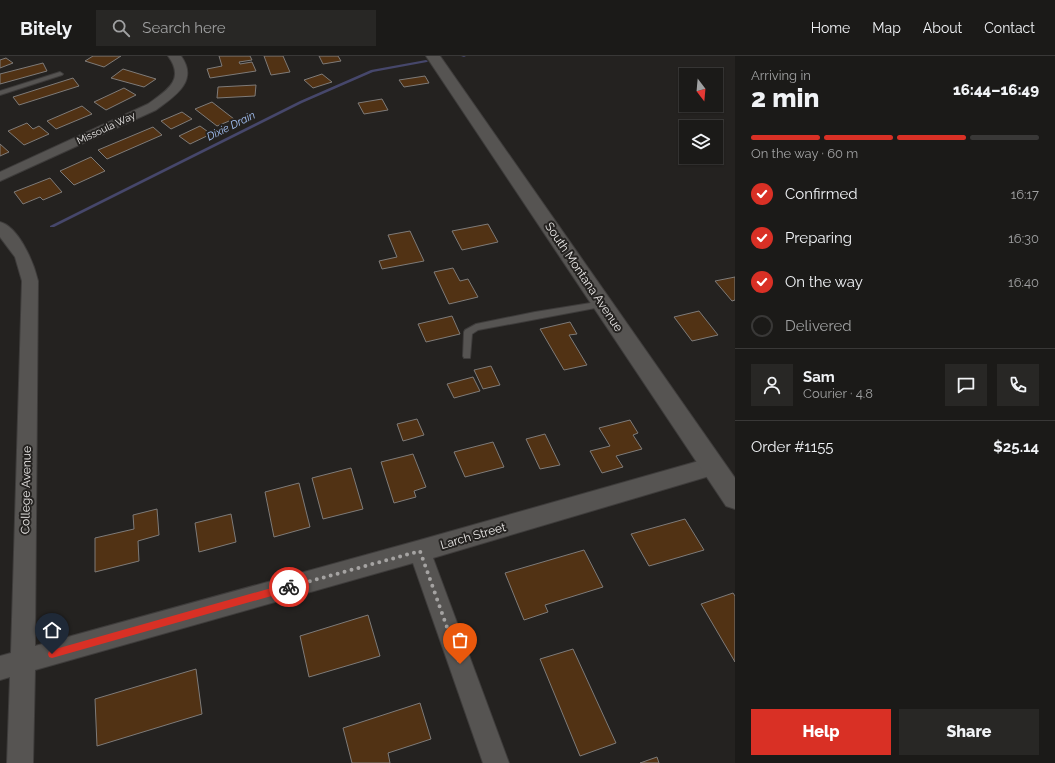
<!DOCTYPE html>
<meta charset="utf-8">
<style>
:root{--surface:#1b1a18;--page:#282725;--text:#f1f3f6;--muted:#a0a1a2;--line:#393837;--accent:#d93025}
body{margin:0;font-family:Raleway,sans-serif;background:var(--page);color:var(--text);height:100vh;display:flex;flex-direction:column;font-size:15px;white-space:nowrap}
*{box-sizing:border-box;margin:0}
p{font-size:13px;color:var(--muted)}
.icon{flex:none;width:22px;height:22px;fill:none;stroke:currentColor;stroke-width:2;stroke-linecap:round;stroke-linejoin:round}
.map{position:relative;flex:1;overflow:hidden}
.sheet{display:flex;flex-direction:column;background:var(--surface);width:320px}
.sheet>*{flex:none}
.needle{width:26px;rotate:164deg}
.buttons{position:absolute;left:679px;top:12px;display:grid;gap:8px}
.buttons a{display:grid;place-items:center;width:44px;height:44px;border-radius:0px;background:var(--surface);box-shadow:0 1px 3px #0004,0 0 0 1px var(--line);font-size:20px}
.pin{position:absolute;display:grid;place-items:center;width:34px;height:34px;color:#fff;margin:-41px -17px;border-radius:50% 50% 50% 0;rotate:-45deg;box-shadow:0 0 4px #0007}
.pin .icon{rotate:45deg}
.courier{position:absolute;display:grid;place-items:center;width:40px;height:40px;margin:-20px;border:3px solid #d93025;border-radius:50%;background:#fff;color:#222;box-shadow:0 1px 5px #0007}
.summary em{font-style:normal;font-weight:800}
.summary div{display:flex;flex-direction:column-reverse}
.summary{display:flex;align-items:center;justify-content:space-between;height:68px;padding:0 16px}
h1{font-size:26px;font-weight:800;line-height:30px}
.bar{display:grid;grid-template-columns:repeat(4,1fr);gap:6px 4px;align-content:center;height:48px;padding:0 16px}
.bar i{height:5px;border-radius:3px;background:var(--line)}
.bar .on{background:var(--accent)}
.bar p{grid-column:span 4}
.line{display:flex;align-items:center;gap:10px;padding:0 16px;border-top:1px solid var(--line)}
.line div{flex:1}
.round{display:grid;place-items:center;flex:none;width:42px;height:42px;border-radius:0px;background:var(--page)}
ol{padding:0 16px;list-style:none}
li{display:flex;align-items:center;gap:12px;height:44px}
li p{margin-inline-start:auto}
li .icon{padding:4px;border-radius:50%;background:var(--accent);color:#fff;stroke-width:4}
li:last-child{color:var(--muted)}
li i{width:22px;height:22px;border:2px solid var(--line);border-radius:50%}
.button{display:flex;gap:8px;margin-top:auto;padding:8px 16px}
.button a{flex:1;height:46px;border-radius:0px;background:var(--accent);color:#fff;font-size:16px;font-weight:800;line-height:46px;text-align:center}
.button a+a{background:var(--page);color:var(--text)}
header{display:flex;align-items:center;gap:24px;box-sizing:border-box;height:56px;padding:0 20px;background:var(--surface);border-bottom:1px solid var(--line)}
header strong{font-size:19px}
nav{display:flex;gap:22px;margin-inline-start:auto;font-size:14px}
.search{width:280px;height:36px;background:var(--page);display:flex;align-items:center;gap:10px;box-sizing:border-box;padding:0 14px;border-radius:0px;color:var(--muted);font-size:15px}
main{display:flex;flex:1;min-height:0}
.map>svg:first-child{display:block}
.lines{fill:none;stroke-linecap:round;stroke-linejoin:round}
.stream{fill:#46476b;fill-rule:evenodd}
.building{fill:#513214;stroke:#7e7b79}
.service-casing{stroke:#3e3c3b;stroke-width:2}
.minor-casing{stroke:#3e3c3b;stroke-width:2}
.tertiary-casing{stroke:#3e3c3b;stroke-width:2}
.service{fill:#565452;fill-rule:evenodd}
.minor{fill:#565452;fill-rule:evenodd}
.tertiary{fill:#565452;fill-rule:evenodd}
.route{fill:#d93025}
.done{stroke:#a5a3a2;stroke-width:4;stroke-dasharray:0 7.2}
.labels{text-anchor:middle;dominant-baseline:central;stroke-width:4;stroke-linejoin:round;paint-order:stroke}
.far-street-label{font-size:10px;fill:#ebe9e8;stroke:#242220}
.far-water-label{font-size:11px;font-style:italic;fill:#a5c3f7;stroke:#242220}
.street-label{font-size:12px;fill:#ebe9e8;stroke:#242220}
</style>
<header>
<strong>Bitely</strong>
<div class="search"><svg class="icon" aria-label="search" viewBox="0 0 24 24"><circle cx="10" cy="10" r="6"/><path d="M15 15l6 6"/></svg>Search here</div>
<nav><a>Home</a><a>Map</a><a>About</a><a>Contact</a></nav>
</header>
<main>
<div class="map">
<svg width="735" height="707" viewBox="0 0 735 707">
<rect width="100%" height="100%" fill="#242220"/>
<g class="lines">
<path class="stream" d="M461 0H466L464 1Z
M426 4 428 5 427 6 373 16 302 47 54 171H50V170L300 45 371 14Z"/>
</g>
<path class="building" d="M93 0H121L104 11 85 5Z
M219 0H250L252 4 239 6 240 8 252 6 256 15 210 22 207 13 222 10Z
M264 0H283L290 16 271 19Z
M319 0H338L341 5 323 8Z
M6 2 13 7 0 12V4Z
M43 7 47 15 0 28V18Z
M123 13 156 23 144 31 111 22Z
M322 18 332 26 313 32 304 24Z
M425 20 429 27 404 31 399 24Z
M73 22 79 30 19 49 13 41Z
M256 29 255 40 217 42 218 31Z
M124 32 136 39 106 54 94 46Z
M382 43 388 54 364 58 358 47Z
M212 46 234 63 217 70 195 53Z
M82 50 92 58 56 73 47 65Z
M182 56 192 63 171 73 161 65Z
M27 67 33 73 39 70 49 78 24 89 8 75Z
M200 70 211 78 190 88 179 80Z
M153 71 162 79 107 103 98 94Z
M0 88 9 96 0 100Z
M91 101 105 115 74 129 60 115Z
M50 122 62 136 43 144 40 141 23 148 14 136Z
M488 168 498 186 462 194 452 175Z
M410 175 424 205 382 213 379 205 397 201 388 179Z
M453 212 460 225 468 223 478 241 449 248 434 216Z
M735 221V244L732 245 715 225Z
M699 255 718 279 692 285 674 261Z
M452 260 460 278 426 286 418 268Z
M570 266 577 278 569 279 587 309 564 314 540 273Z
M491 310 500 329 483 333 474 314Z
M473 321 480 335 454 342 447 328Z
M417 363 424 379 403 385 397 368Z
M630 364 638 377 633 379 642 393 616 400 623 411 602 417 590 395 610 390 599 372Z
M545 378 560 409 540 413 526 383Z
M493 386 504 411 465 421 454 396Z
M413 398 426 431 414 435 416 441 394 447 381 406Z
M351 412 363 453 323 463 312 422Z
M299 427 310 471 274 481 265 436Z
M157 453 159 479 138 485 139 505 95 516V482L134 473 133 459Z
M231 458 236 486 199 496 195 467Z
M685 463 704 494 649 510 631 478Z
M584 494 603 531 545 549 548 556 524 564 505 517Z
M733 537 735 540V606L701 548Z
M368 559 380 600 309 621 300 580Z
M573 593 616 687 580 700 540 603Z
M196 613 202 658 97 690 95 643Z
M420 647 431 683 388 697 390 707H352L343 672Z
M657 701 659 707H640Z"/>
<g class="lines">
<defs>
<path id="service" d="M60 16 63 18 62 19 0 39V35Z
M603 245 607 248 606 250 478 274 472 278 470 302H464L463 300 464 276 465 274 476 268 535 256Z"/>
<path id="minor" d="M168 0H181C199 25 175 40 156 54L0 125V116L148 48C166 35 186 24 168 0Z
M0 166C19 171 34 207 38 225L35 590 420 484 713 401 720 404 723 410 720 416 713 419 433 502 509 707H483L413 507 35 614 33 707H7L10 621 0 624V600L11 597 22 225 15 201 0 181Z"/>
<path id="tertiary" d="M426 0H440L735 422V453L726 450Z"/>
</defs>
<use href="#service" class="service-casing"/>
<use href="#minor" class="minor-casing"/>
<use href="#tertiary" class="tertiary-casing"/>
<use href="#service" class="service"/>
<use href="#minor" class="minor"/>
<use href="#tertiary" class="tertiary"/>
</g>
<path class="route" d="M289 527 293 531 289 535 52 602 49 601 48 598 49 595 52 594Z"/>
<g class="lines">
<path class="done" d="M289 531 420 495 460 608"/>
</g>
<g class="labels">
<g class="far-street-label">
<text transform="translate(106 72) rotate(-25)">Missoula Way</text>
</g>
<g class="far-water-label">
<text transform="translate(231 70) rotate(-26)">Dixie Drain</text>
</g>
<g class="street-label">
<text transform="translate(584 221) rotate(56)">South Montana Avenue</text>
<text transform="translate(26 434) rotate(-89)">College Avenue</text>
<text transform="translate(473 480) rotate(-16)">Larch Street</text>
</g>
</g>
</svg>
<div class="buttons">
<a><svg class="needle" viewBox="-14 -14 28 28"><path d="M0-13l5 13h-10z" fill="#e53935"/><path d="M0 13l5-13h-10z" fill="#a0a1a2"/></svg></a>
<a><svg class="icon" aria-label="layers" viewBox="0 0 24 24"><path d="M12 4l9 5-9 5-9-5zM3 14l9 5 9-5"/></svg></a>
</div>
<div class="pin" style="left:460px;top:608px;background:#ea580c"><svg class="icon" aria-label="bag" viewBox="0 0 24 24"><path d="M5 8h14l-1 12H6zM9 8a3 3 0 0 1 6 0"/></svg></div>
<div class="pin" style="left:52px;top:598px;background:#1f2937"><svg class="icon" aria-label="home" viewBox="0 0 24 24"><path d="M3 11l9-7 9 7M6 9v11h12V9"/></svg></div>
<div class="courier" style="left:289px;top:531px"><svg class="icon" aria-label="bike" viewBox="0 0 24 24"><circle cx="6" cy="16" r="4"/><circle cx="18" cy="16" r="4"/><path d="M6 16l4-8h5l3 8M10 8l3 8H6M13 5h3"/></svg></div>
</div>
<section class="sheet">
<div class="summary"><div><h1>2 min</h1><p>Arriving in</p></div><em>16:44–16:49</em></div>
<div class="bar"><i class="on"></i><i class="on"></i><i class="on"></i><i></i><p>On the way · 60 m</p></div>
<ol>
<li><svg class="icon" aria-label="check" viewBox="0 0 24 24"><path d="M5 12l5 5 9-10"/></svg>Confirmed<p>16:17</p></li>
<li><svg class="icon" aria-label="check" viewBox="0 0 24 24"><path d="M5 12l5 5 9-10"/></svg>Preparing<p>16:30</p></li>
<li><svg class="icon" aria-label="check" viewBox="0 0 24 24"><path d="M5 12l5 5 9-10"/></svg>On the way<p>16:40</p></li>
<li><i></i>Delivered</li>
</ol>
<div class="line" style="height:72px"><a class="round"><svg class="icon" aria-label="person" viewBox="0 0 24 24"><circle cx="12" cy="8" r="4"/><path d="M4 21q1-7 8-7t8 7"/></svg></a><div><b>Sam</b><p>Courier · 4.8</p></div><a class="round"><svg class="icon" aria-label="chat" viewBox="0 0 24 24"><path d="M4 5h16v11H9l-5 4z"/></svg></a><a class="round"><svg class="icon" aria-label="phone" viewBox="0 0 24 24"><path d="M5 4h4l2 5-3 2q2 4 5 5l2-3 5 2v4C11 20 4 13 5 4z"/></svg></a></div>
<div class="line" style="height:52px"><div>Order #1155</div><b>$25.14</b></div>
<div class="button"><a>Help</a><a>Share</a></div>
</section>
</main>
